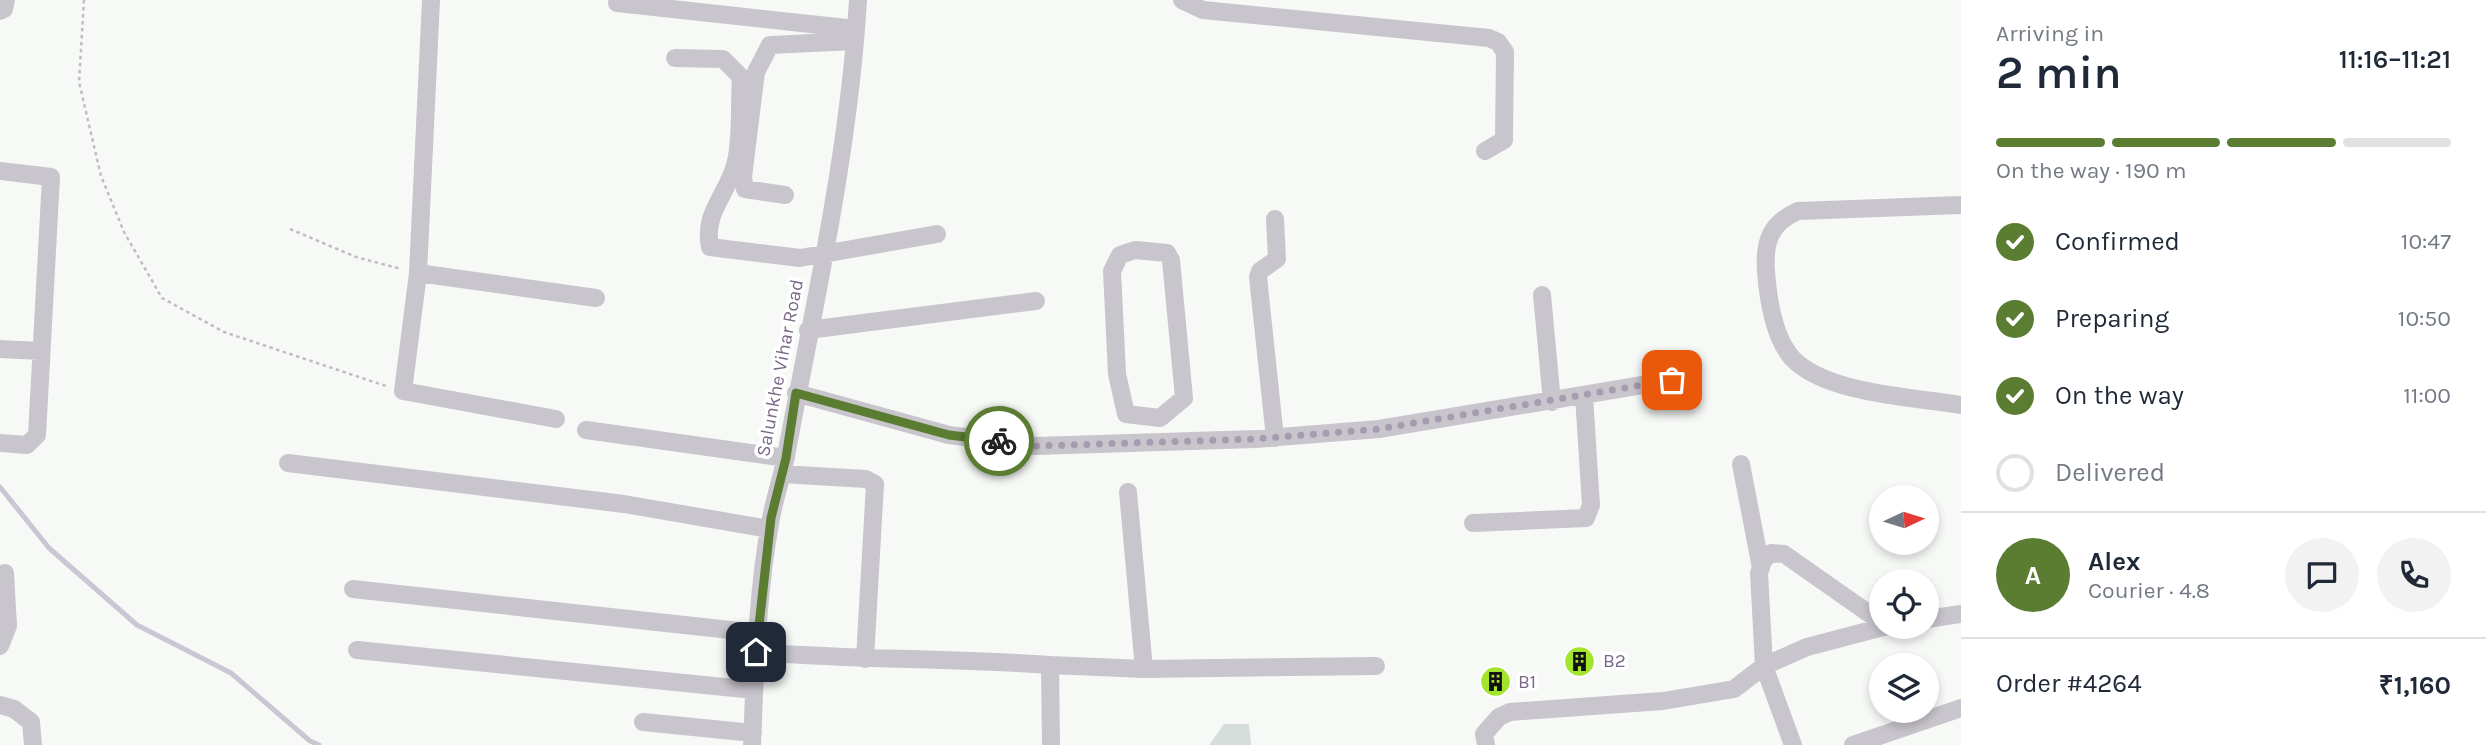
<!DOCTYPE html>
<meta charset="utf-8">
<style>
:root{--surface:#fff;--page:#f2f2f3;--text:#1f2937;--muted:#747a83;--line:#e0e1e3;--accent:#5a7d32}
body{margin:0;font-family:Karla,sans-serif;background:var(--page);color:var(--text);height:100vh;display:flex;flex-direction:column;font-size:26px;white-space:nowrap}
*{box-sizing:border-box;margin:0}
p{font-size:23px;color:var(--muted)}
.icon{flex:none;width:38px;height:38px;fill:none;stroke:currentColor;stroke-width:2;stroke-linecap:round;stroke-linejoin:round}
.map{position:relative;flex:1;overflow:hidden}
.sheet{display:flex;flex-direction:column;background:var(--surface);width:525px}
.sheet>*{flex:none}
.needle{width:46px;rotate:86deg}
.buttons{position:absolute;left:1869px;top:485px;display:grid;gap:14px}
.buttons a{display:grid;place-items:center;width:70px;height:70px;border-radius:50%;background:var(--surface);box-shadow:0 4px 10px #0003;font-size:35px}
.pin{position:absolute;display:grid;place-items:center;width:60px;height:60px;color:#fff;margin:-30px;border-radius:14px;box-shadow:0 4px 10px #0006}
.courier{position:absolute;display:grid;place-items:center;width:70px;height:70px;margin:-35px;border:5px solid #5a7d32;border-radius:50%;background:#fff;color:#222;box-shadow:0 2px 9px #0007}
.summary em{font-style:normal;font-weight:600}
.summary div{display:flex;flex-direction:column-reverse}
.summary{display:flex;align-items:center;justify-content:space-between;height:119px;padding:0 35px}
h1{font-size:46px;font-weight:600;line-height:52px}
.bar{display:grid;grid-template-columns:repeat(4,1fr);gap:10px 7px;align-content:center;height:84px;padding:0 35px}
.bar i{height:9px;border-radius:5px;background:var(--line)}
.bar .current{background:var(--accent)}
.bar p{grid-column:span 4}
.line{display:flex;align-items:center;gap:18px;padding:0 35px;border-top:2px solid var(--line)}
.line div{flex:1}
.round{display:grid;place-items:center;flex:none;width:74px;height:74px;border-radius:37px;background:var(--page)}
ol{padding:0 35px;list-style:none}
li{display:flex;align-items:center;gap:21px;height:77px}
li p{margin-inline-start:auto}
li .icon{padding:7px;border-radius:50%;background:var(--accent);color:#fff;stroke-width:4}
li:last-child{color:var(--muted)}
li i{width:38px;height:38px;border:4px solid var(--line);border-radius:50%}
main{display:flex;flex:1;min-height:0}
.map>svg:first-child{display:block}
.green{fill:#d6dedc}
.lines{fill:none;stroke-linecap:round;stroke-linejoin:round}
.stream{stroke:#cbc6d3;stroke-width:5}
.path{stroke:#c0bcc2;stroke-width:2.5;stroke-dasharray:3.5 3.5;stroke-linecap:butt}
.minor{stroke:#c9c5cc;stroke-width:18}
.done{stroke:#a69baf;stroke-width:7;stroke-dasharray:0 12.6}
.route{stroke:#5a7d32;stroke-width:9}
.labels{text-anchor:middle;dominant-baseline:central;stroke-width:7;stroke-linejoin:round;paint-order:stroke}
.street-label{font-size:19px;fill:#7a6888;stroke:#fff}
.poi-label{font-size:19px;fill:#7a6888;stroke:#fff;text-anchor:start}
</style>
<main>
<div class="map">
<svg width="1961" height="745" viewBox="0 0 1961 745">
<rect width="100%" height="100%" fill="#f7f9f7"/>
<path class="green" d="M1224 724H1249L1251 745H1209Z"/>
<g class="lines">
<path class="stream" d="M0 487 49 548 137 625 231 673 310 741 319 745"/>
<path class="path" d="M84 0 79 82 101 176 124 232 162 298 224 332 386 386
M290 229 356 257 401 269"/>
<path class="minor" d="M431 0 418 273 403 391 556 419
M1182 0 1203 10 1489 38 1498 42 1505 52 1504 140 1485 151
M617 3 856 29
M0 11 4 9 6 0
M675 58 723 59 741 77C739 103 742 141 735 165 727 195 703 213 710 247L800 258 937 234
M0 171 51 177 37 435 27 445 0 443
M785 195 745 189 743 177 756 72 770 45 855 41
M1961 205 1798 211C1770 223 1764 242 1766 271 1768 299 1773 336 1792 358 1826 394 1913 397 1961 405
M1135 250 1167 253 1171 260 1184 398 1160 418 1126 414 1117 374 1112 271 1120 255Z
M418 273 596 298
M1542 295 1552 402
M808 330 1036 301
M0 349 40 351
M796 393 949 435 1036 446 1255 439 1379 429 1672 380
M586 430 786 458
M1275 438 1258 277 1260 271 1277 259 1275 219
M288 463 624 504 769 529
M1741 464 1761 568
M782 474 866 479 875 484 865 659
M1473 523 1586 518 1591 505 1584 396
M353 589 758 633
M1927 619 1961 614
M0 646 8 626 5 573
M357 650 754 690
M756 652C854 660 952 658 1050 665L1051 745
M1050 665 1144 669 1128 492
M1144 669 1376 666
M0 705 14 709 31 722 33 745
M643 722 753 733
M752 745C755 670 757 592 771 518 775 497 782 477 786 456 814 305 849 154 858 0
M1486 745 1484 734 1499 717 1510 712 1663 701 1734 689 1764 666 1807 647 1887 626
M1793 745 1764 666 1759 573 1763 561 1771 553 1784 554 1881 622
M1853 745 1961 708"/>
</g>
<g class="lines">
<path class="done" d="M999 441 1036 446 1255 439 1378 429 1672 380"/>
<path class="route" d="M756 652 771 518 786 458 796 393 949 435 999 441"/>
</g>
<defs>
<symbol id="building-disc" viewBox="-11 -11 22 22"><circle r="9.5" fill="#a3e42c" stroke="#fff"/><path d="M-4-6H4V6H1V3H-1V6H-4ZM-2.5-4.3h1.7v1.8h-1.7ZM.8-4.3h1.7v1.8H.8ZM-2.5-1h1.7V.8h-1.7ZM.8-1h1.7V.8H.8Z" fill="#111"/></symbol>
</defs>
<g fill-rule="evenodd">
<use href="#building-disc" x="1562" y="644" width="35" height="35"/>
<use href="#building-disc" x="1478" y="664" width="35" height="35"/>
</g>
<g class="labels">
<g class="street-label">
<text transform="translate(780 368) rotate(-79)">Salunkhe Vihar Road</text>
</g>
<g class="poi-label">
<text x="1603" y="661">B2</text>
<text x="1518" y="682">B1</text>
</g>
</g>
</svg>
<div class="buttons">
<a><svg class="needle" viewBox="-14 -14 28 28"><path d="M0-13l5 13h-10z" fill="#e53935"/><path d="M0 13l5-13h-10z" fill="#747a83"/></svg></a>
<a><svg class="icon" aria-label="locate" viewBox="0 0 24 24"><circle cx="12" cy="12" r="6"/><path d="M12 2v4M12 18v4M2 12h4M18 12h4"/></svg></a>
<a><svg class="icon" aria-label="layers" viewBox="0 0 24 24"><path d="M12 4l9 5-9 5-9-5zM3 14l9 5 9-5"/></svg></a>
</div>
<div class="pin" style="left:1672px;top:380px;background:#ea580c"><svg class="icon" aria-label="bag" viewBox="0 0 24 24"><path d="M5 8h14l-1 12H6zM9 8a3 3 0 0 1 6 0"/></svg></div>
<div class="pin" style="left:756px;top:652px;background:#1f2937"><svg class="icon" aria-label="home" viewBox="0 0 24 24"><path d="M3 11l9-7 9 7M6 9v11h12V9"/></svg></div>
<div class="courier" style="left:999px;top:441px"><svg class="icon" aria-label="bike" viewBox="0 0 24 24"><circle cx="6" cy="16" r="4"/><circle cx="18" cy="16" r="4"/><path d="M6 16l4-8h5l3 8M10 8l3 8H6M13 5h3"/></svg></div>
</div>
<section class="sheet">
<div class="summary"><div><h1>2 min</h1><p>Arriving in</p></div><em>11:16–11:21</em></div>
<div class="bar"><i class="current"></i><i class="current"></i><i class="current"></i><i></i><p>On the way · 190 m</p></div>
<ol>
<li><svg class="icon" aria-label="check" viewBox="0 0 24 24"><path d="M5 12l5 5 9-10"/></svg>Confirmed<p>10:47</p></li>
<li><svg class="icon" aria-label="check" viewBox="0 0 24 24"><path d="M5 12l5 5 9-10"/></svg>Preparing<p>10:50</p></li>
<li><svg class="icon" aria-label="check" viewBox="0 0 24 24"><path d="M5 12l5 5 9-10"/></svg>On the way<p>11:00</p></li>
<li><i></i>Delivered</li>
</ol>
<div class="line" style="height:126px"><b class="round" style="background:var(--accent);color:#fff">A</b><div><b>Alex</b><p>Courier · 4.8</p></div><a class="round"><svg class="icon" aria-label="chat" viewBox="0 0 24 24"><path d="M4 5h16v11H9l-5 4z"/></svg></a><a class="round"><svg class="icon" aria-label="phone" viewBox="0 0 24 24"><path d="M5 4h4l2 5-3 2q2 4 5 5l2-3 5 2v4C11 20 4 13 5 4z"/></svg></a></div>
<div class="line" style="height:91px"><div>Order #4264</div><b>₹1,160</b></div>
</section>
</main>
